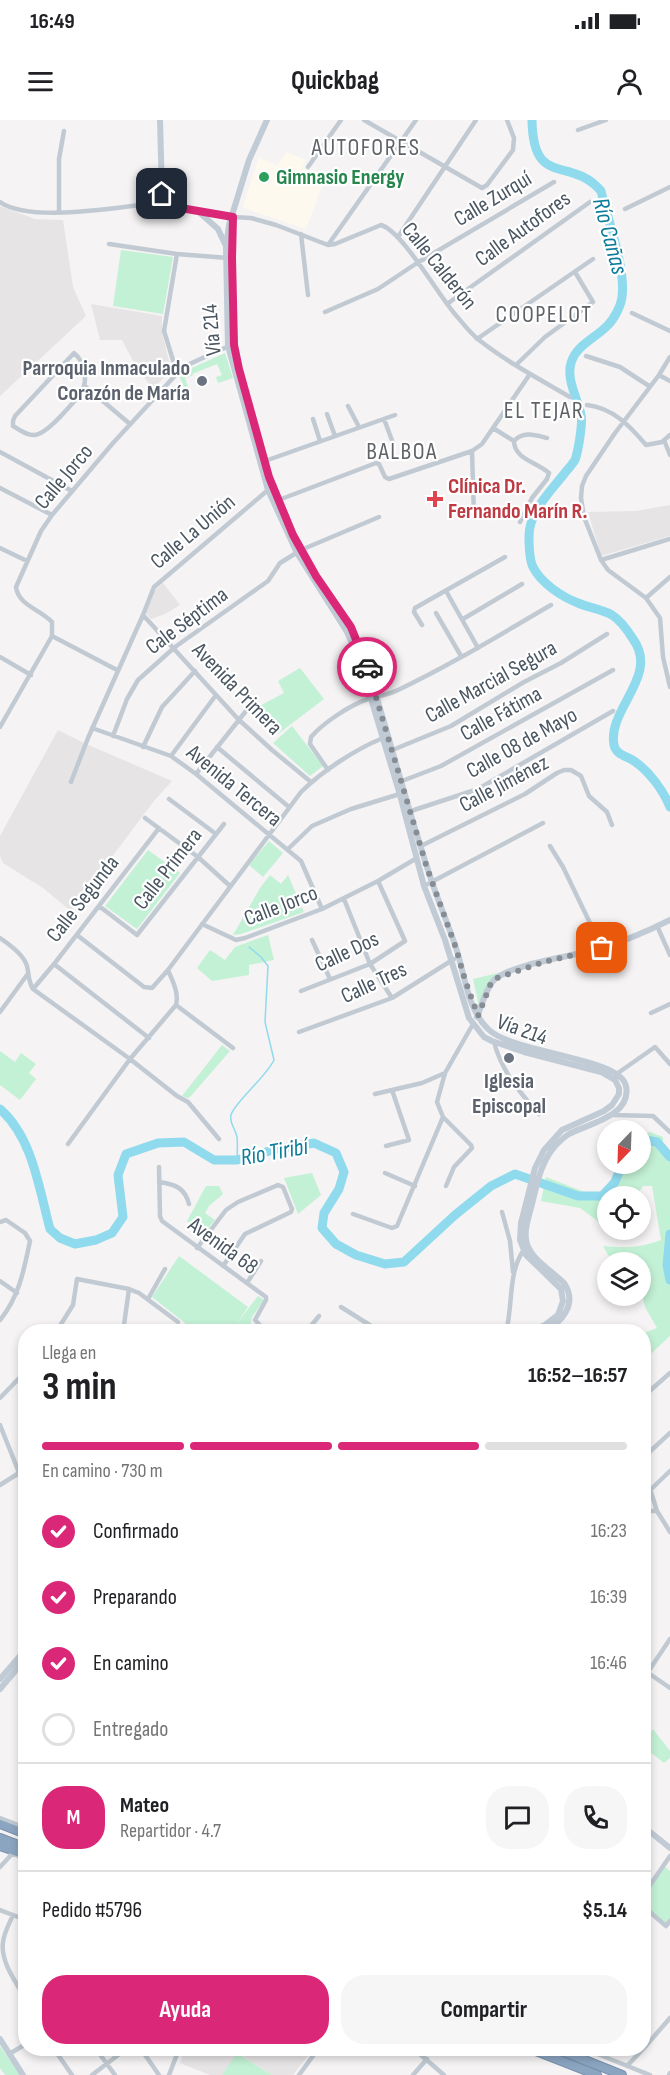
<!DOCTYPE html>
<html lang="es">
<meta charset="utf-8">
<style>
:root{--surface:#fff;--page:#f6f6f6;--text:#202124;--muted:#757577;--line:#e0e0e0;--accent:#db2777}
body{margin:0;font-family:"Sofia Sans Condensed",sans-serif;background:var(--page);color:var(--text);height:100vh;display:flex;flex-direction:column;font-size:22px;white-space:nowrap}
*{box-sizing:border-box;margin:0}
p{font-size:20px;color:var(--muted)}
.icon{flex:none;width:33px;height:33px;fill:none;stroke:currentColor;stroke-width:2;stroke-linecap:round;stroke-linejoin:round}
.map{position:relative;flex:1;overflow:hidden}
.sheet{position:absolute;left:18px;top:1204px;width:633px;height:732px;display:flex;flex-direction:column;background:var(--surface);border-radius:24px;box-shadow:0 3px 9px #0003}
.sheet>*{flex:none}
.needle{width:39px;rotate:203deg}
.controls{position:absolute;left:597px;top:1000px;display:grid;gap:12px}
.controls a{display:grid;place-items:center;width:54px;height:54px;border-radius:50%;background:var(--surface);box-shadow:0 3px 9px #0003;font-size:30px}
.pin{position:absolute;display:grid;place-items:center;width:51px;height:51px;color:#fff;margin:-26px;border-radius:12px;box-shadow:0 3px 9px #0006}
.courier{position:absolute;display:grid;place-items:center;width:60px;height:60px;margin:-30px;border:4px solid #db2777;border-radius:50%;background:#fff;color:#222;box-shadow:0 2px 8px #0007}
.head em{font-style:normal;font-weight:700}
.head div{display:flex;flex-direction:column-reverse}
.head{display:flex;align-items:center;justify-content:space-between;height:102px;padding:0 24px}
h1{font-size:39px;font-weight:700;line-height:45px}
.bar{display:grid;grid-template-columns:repeat(4,1fr);gap:9px 6px;align-content:center;height:72px;padding:0 24px}
.bar i{height:8px;border-radius:4px;background:var(--line)}
.bar .current{background:var(--accent)}
.bar p{grid-column:span 4}
.line{display:flex;align-items:center;gap:15px;padding:0 24px;border-top:2px solid var(--line)}
.line div{flex:1}
.round{display:grid;place-items:center;flex:none;width:63px;height:63px;border-radius:24px;background:var(--page)}
ol{padding:0 24px;list-style:none}
li{display:flex;align-items:center;gap:18px;height:66px}
li p{margin-inline-start:auto}
li .icon{padding:6px;border-radius:50%;background:var(--accent);color:#fff;stroke-width:4}
li:last-child{color:var(--muted)}
li i{width:33px;height:33px;border:3px solid var(--line);border-radius:50%}
.button{display:flex;gap:12px;margin-top:auto;padding:12px 24px}
.button a{flex:1;height:69px;border-radius:24px;background:var(--accent);color:#fff;font-size:24px;font-weight:700;line-height:69px;text-align:center}
.button a+a{background:var(--page);color:var(--text)}
.status{display:flex;justify-content:space-between;align-items:center;height:42px;padding:0 30px;background:var(--surface);direction:ltr}
.status svg{height:16px;fill:currentColor}
header{display:flex;justify-content:space-between;align-items:center;height:78px;padding:0 24px;background:var(--surface);font-size:27px;font-weight:700}
.map>svg:first-child{display:block}
.commercial{fill:#fdf9ef}
.education{fill:#e6e4e5}
.green{fill:#c3f1d5}
.lines{fill:none;stroke-linecap:round;stroke-linejoin:round}
.stream{stroke:#90daee;stroke-width:1.5}
.river{stroke:#90daee;stroke-width:9}
.highway-casing{stroke:#7690ad;stroke-width:10}
.street{stroke:#c1cad2;stroke-width:4.5}
.secondary{stroke:#c1cbd6;stroke-width:6}
.highway{stroke:#8ba5c1;stroke-width:8}
.done{stroke:#868d94;stroke-width:6;stroke-dasharray:0 10.8}
.route{stroke:#db2777;stroke-width:8}
.leisure-dot{fill:#2e9e5b;stroke:#fff;stroke-width:2}
.worship-dot{fill:#6b7280;stroke:#fff;stroke-width:2}
.health-dot{fill:#e0444e;stroke:#fff;stroke-width:2}
.labels{text-anchor:middle;dominant-baseline:central;stroke-width:4.5;stroke-linejoin:round;paint-order:stroke}
.leisure-label{font-size:22px;font-weight:bold;fill:#27864d;stroke:#fff;text-anchor:start}
.street-label{font-size:22px;fill:#4a5661;stroke:#fff}
.worship-label{font-size:22px;font-weight:bold;fill:#5b616d;stroke:#fff;text-anchor:end}
.health-label{font-size:22px;font-weight:bold;fill:#be3a42;stroke:#fff;text-anchor:start}
.neighbourhood-label{font-size:24px;letter-spacing:1.5px;fill:#5f6368;stroke:#fff}
.water-label{font-size:24px;font-style:italic;fill:#0c7c9b;stroke:#fff}
</style>
<div class="status"><b>16:49</b><svg viewBox="0 0 49 12"><path d="M0 12V9h3v3zM5 12V6h3v6zM10 12V3h3v9zM15 12V0h3v12zM26 1h20v11H26zM47 4h2v5h-2z"/></svg></div>
<header><svg class="icon" aria-label="menu" viewBox="0 0 24 24"><path d="M4 6h16M4 12h16M4 18h16"/></svg>Quickbag<svg class="icon" aria-label="person" viewBox="0 0 24 24"><circle cx="12" cy="8" r="4"/><path d="M4 21q1-7 8-7t8 7"/></svg></header>
<div class="map">
<svg width="670" height="1955" viewBox="0 0 670 1955">
<rect width="100%" height="100%" fill="#f5f3f3"/>
<path class="commercial" d="M286 32 306 40 302 49 327 53 306 109 244 88 243 86 259 37 277 46Z"/>
<path class="education" d="M0 86 35 99 63 100 73 167 86 196 0 276Z
M91 184 162 196V213L171 249 153 270 134 243 122 220H100Z
M670 385V416L601 436 588 392 636 391Z
M163 463 180 485 165 494 151 499 146 493 155 470Z
M58 610 84 623 172 661 154 681 71 791 43 768 3 743 0 736V716Z
M185 1929H313L293 1955H272L238 1933 222 1955H210L180 1943Z"/>
<path class="green" d="M121 130 173 137 163 194 113 186Z
M225 233 233 258 218 263 216 257 222 255 217 244 192 254 194 255 185 258 188 267 185 269 179 256 183 252Z
M300 548 324 579 278 614 254 589 284 573 278 561Z
M292 606 323 646 310 656 273 623Z
M269 721 283 733 263 757 249 745Z
M148 730 180 753 137 809 105 786Z
M270 755 281 764 288 755 304 792 241 814 233 815 260 768Z
M268 815 274 840 249 845V855L212 861 197 848 210 830 225 840 235 827Z
M498 853 490 861 479 886 473 859Z
M222 925 230 931 190 977 188 978 182 976Z
M0 931 15 942 21 933 36 944 29 953 36 959 20 980 0 965Z
M650 1012 663 1017V1023L670 1032V1143L666 1162H670V1216L645 1239 644 1237V1213L657 1208 645 1187 641 1170 650 1161 638 1141 632 1143H613L603 1126C624 1128 641 1128 661 1120L652 1066H643L636 1077H608L607 1108 580 1088 541 1081 546 1057 600 1078 621 1044H640L641 1016Z
M312 1053 321 1075 298 1094 284 1058Z
M206 1066H219L223 1074 209 1086 205 1093 215 1100 204 1113 187 1101Z
M179 1136 248 1187 235 1206 258 1176 264 1180 252 1197 250 1207 246 1212H190L183 1207 185 1203 152 1177Z
M653 1609 670 1631V1638L664 1643 644 1627V1622Z
M663 1745 670 1751V1801L666 1806 644 1787V1774Z
M0 1926 20 1955H5L0 1948Z
M237 1933 272 1955H222Z"/>
<g class="lines">
<path class="stream" d="M237 1040C237 1033 238 1024 237 1017 236 1009 229 1004 231 995 234 983 266 957 274 940L265 902 268 846 261 837 249 827"/>
<path class="river" d="M532 0C533 69 570 35 601 71 608 100 626 149 622 177 621 186 614 199 608 205 596 218 576 225 571 243 566 260 578 279 581 295 583 303 578 332 575 340 572 345 567 350 564 354 550 372 529 392 529 416 529 425 529 439 533 447 541 463 562 477 578 483 590 488 601 489 612 495 620 500 628 511 633 519 660 556 607 589 614 625 616 635 627 636 634 641 649 651 663 670 670 687
M0 989C33 1018 39 1069 50 1109L60 1118 75 1124 96 1120 112 1113 123 1097 118 1055 126 1034 158 1023 184 1022 214 1040H237L273 1030 314 1023 336 1033 344 1052 339 1069 324 1093 322 1108 336 1124 356 1135 385 1144 404 1142 455 1095 491 1066 515 1054 578 1076H602L615 1062 622 1044
M640 1019 657 1022 670 1037
M670 1114 667 1145 670 1160"/>
<defs>
<path id="highway" d="M0 1704 26 1714
M0 1718 26 1728
M0 1726 26 1735
M531 1929 597 1955
M557 1929 622 1955"/>
</defs>
<use href="#highway" class="highway-casing"/>
<path class="street" d="M364 0 482 68 487 65 513 30 514 18 507 0
M578 10 606 0
M308 47 341 0
M0 82C32 104 126 86 165 82
M625 89 670 67
M59 92V39L64 11
M233 97 251 98 276 105 328 125 335 124 381 105C402 111 437 173 454 193 462 202 470 213 479 220 507 242 539 259 570 277
M301 114 308 175
M398 117 476 0
M109 124 177 134 228 138
M328 125 416 0
M447 184 590 82
M325 192 378 169 417 143 554 62
M632 193 670 211
M477 219 593 139
M74 233C86 243 88 260 81 274 71 284 49 313 35 315 27 316 20 310 13 306V301L15 296Z
M586 236 620 247 649 266
M670 237 659 255 615 313 586 356 582 366 581 378 584 397 601 440 608 450 646 478 660 498 663 537 670 567
M517 244 545 217 593 182 575 152
M177 253 164 211 177 134
M659 255 670 261
M85 266 130 304
M587 285C613 288 630 306 646 325L662 322 670 315
M348 286 359 307
M327 294 335 316
M313 299 320 321
M384 299 393 323
M493 308 514 321C514 339 537 342 549 353L547 359 532 378 520 402
M664 320 670 335
M514 321C523 311 535 315 547 318
M472 331 474 397
M0 332 72 371
M265 341 395 295
M0 368 52 395
M276 381 376 343 379 344 385 357 389 359 472 331 482 324 530 254
M0 428 27 441
M601 440 670 419
M446 471 478 528
M646 478 670 457
M436 493 461 536
M143 495 238 599 272 630 311 662
M463 499 522 464
M422 505 414 492 415 488 505 437
M52 516 117 550
M0 537 31 555
M0 607 52 516V502C41 490 18 485 16 467L41 411 52 395 113 323 183 247 229 226
M92 608 171 636 196 654 301 741 322 789
M113 616 127 579 138 560 175 527 268 461 280 443 301 430 379 397
M143 627 162 587 195 551
M217 627 289 687
M390 631 451 606 524 562 561 543 607 514
M171 636 216 575
M328 650 310 624 311 617C323 603 350 585 368 579 378 576 388 575 398 570 451 545 501 514 551 485
M196 654 246 591
M402 661 441 646 613 550
M71 662 88 618 143 495 154 467 268 370
M169 679 216 714
M411 691 478 669 613 591
M145 698 198 737 230 766
M421 726 525 674 557 653 564 650H571L581 656 589 676 607 692 612 705
M550 726 563 747 602 828
M288 729 312 706 351 689 403 673
M424 766 543 703
M344 779 370 844 392 878
M99 786 137 815 224 704
M202 804 236 820 245 818 322 789 378 761 417 738
M658 808 670 835
M77 815 144 867 152 868 168 850 301 672C322 651 356 629 383 618
M0 818C9 824 24 835 27 846 29 854 28 861 33 869L130 939 176 885C179 873 173 862 168 850
M312 820 330 859
M54 844 149 918
M33 869 54 844 159 708
M301 871 370 844 405 821 378 761
M176 885 233 928
M0 892 27 855
M651 893 670 884
M299 912 392 878 454 839
M494 922C501 950 520 973 539 994
M618 953 655 927 670 944
M375 974 422 963 445 953 473 904
M613 995 653 996 670 1012
M443 997 471 1025 472 1028 454 1047 446 1066
M68 1024 130 939 177 976 188 982 219 1019
M386 1026 409 1020 392 970
M159 1047 160 1096 162 1101 266 1177V1180L255 1200 267 1212
M385 1053 415 1066
M159 1062C175 1064 185 1068 189 1084
M502 1092 510 1121 513 1152
M353 1094 392 1108 397 1106 443 997 437 982 445 953
M0 1102 6 1100 25 1113 30 1121C24 1150 19 1177 0 1200
M197 1128 226 1090 238 1082 278 1065 283 1067 292 1089 291 1092 245 1114 223 1146
M0 1161 17 1173
M247 1163 261 1141
M148 1179 165 1149
M341 1187 381 1212
M56 1212 73 1185 77 1159 129 1169 139 1173 178 1202
M123 1212 129 1169
M306 1212 319 1196
M506 1212C513 1186 508 1153 523 1131
M644 1276 670 1253
M0 1278 26 1251
M0 1305 26 1370
M644 1337 670 1313
M644 1360 650 1369 657 1391 670 1412
M0 1365 19 1353
M644 1376 670 1351
M644 1391H657
M644 1550 670 1568
M644 1558 670 1519
M26 1629 21 1636 26 1642
M0 1698 26 1708
M11 1733 26 1739
M0 1747 12 1734
M644 1774 670 1736
M644 1787 666 1806 670 1801
M0 1790 26 1800
M13 1795C9 1804 4 1813 3 1822 0 1841 16 1863 26 1879
M644 1928 670 1898
M54 1929 72 1955
M96 1929 115 1955
M141 1929 159 1955
M414 1929 444 1955
M585 1929 650 1955
M9 1934 26 1924
M627 1946 643 1929
M92 1955 126 1929
M169 1955 179 1929
M299 1955 318 1929
M413 1955 427 1939
M669 1955 670 1953"/>
<path class="secondary" d="M160 0 162 74 165 82 175 87 233 97
M267 0 249 40 229 105 226 128 228 226 268 370 297 433 347 512 359 539 400 675 424 766 445 820 469 898 484 917 492 921 524 932 601 952 615 960 619 968V974L612 985 604 991 562 1010 544 1030 535 1048 521 1103 520 1120 526 1135 561 1169 563 1181 558 1195 545 1205 529 1212
M200 93 218 109 225 124
M233 98 232 139 234 225 239 249 269 357 293 415 316 456 351 507 364 536C388 611 407 688 432 762 439 783 448 804 455 825 465 852 466 888 488 909 513 934 620 937 626 966 632 996 588 1004 569 1014 564 1017 559 1022 555 1026 541 1042 537 1064 532 1084 529 1096 523 1112 527 1124 532 1140 552 1151 564 1163 578 1184 562 1202 544 1212
M477 897C482 885 486 868 495 859 515 843 575 836 602 828 625 821 648 811 670 800
M0 1559 26 1529
M0 1569 26 1538
M644 1707 670 1728
M0 1919 23 1955"/>
<use href="#highway" class="highway"/>
</g>
<g class="lines">
<path class="done" d="M367 547 427 748 456 828 465 860 478 896 491 863 497 858 544 842 602 828"/>
<path class="route" d="M162 74 165 82 175 87 233 97 232 138 234 225 239 249 269 357 293 415 316 456 351 507 367 547"/>
</g>
<circle class="leisure-dot" cx="264" cy="57" r="6"/>
<g class="worship-dot">
<circle cx="202" cy="261" r="6"/>
<circle cx="509" cy="938" r="6"/>
</g>
<path class="health-dot" d="M432 370h6v6h6v6h-6v6h-6v-6h-6v-6h6z"/>
<g class="labels">
<g class="leisure-label">
<text x="276" y="57">Gimnasio Energy</text>
</g>
<g class="street-label">
<text transform="translate(493 79) rotate(-31)">Calle Zurquí</text>
<text transform="translate(523 109) rotate(-36)">Calle Autofores</text>
<text transform="translate(439 146) rotate(51)">Calle Calderón</text>
<text transform="translate(212 210) rotate(-95)">Vía 214</text>
<text transform="translate(64 357) rotate(-50)">Calle Jorco</text>
<text transform="translate(193 412) rotate(-40)">Calle La Unión</text>
<text transform="translate(187 501) rotate(-37)">Cale Séptima</text>
<text transform="translate(491 562) rotate(-29)">Calle Marcial Segura</text>
<text transform="translate(237 569) rotate(46)">Avenida Primera</text>
<text transform="translate(501 594) rotate(-29)">Calle Fátima</text>
<text transform="translate(522 623) rotate(-29)">Calle 08 de Mayo</text>
<text transform="translate(504 664) rotate(-28)">Calle Jiménez</text>
<text transform="translate(234 666) rotate(39)">Avenida Tercera</text>
<text transform="translate(168 749) rotate(-52)">Calle Primera</text>
<text transform="translate(83 779) rotate(-52)">Calle Segunda</text>
<text transform="translate(281 786) rotate(-21)">Calle Jorco</text>
<text transform="translate(347 832) rotate(-25)">Calle Dos</text>
<text transform="translate(374 863) rotate(-25)">Calle Tres</text>
<text transform="translate(522 910) rotate(20)">Vía 214</text>
<text transform="translate(223 1126) rotate(36)">Avenida 68</text>
</g>
<g class="worship-label">
<text x="190" y="248">Parroquia Inmaculado<tspan x="190" dy="25">Corazón de María</tspan></text>
<text x="509" y="961" text-anchor="middle">Iglesia<tspan x="509" dy="25">Episcopal</tspan></text>
</g>
<g class="health-label">
<text x="448" y="366">Clínica Dr.<tspan x="448" dy="25">Fernando Marín R.</tspan></text>
</g>
<g class="neighbourhood-label">
<text x="366" y="27">AUTOFORES</text>
<text x="544" y="194">COOPELOT</text>
<text x="544" y="290">EL TEJAR</text>
<text x="402" y="331">BALBOA</text>
</g>
<g class="water-label">
<text transform="translate(610 116) rotate(75)">Río Cañas</text>
<text transform="translate(274 1032) rotate(-10)">Río Tiribí</text>
</g>
</g>
</svg>
<div class="controls">
<a><svg class="needle" viewBox="-14 -14 28 28"><path d="M0-13l5 13h-10z" fill="#e53935"/><path d="M0 13l5-13h-10z" fill="#757577"/></svg></a>
<a><svg class="icon" aria-label="locate" viewBox="0 0 24 24"><circle cx="12" cy="12" r="6"/><path d="M12 2v4M12 18v4M2 12h4M18 12h4"/></svg></a>
<a><svg class="icon" aria-label="layers" viewBox="0 0 24 24"><path d="M12 4l9 5-9 5-9-5zM3 14l9 5 9-5"/></svg></a>
</div>
<div class="pin" style="left:602px;top:828px;background:#ea580c"><svg class="icon" aria-label="bag" viewBox="0 0 24 24"><path d="M5 8h14l-1 12H6zM9 8a3 3 0 0 1 6 0"/></svg></div>
<div class="pin" style="left:162px;top:74px;background:#1f2937"><svg class="icon" aria-label="home" viewBox="0 0 24 24"><path d="M3 11l9-7 9 7M6 9v11h12V9"/></svg></div>
<div class="courier" style="left:367px;top:547px"><svg class="icon" aria-label="car" viewBox="0 0 24 24"><path d="M5 17H2v-5l4-1 3-4h7l3 4 3 1v5h-3M9 17h6M6 11h13"/><circle cx="7" cy="17" r="2"/><circle cx="17" cy="17" r="2"/></svg></div>
<section class="sheet">
<div class="head"><div><h1>3 min</h1><p>Llega en</p></div><em>16:52–16:57</em></div>
<div class="bar"><i class="current"></i><i class="current"></i><i class="current"></i><i></i><p>En camino · 730 m</p></div>
<ol>
<li><svg class="icon" aria-label="check" viewBox="0 0 24 24"><path d="M5 12l5 5 9-10"/></svg>Confirmado<p>16:23</p></li>
<li><svg class="icon" aria-label="check" viewBox="0 0 24 24"><path d="M5 12l5 5 9-10"/></svg>Preparando<p>16:39</p></li>
<li><svg class="icon" aria-label="check" viewBox="0 0 24 24"><path d="M5 12l5 5 9-10"/></svg>En camino<p>16:46</p></li>
<li><i></i>Entregado</li>
</ol>
<div class="line" style="height:108px"><b class="round" style="background:var(--accent);color:#fff">M</b><div><b>Mateo</b><p>Repartidor · 4.7</p></div><a class="round"><svg class="icon" aria-label="chat" viewBox="0 0 24 24"><path d="M4 5h16v11H9l-5 4z"/></svg></a><a class="round"><svg class="icon" aria-label="phone" viewBox="0 0 24 24"><path d="M5 4h4l2 5-3 2q2 4 5 5l2-3 5 2v4C11 20 4 13 5 4z"/></svg></a></div>
<div class="line" style="height:78px"><div>Pedido #5796</div><b>$5.14</b></div>
<div class="button"><a>Ayuda</a><a>Compartir</a></div>
</section>
</div>
